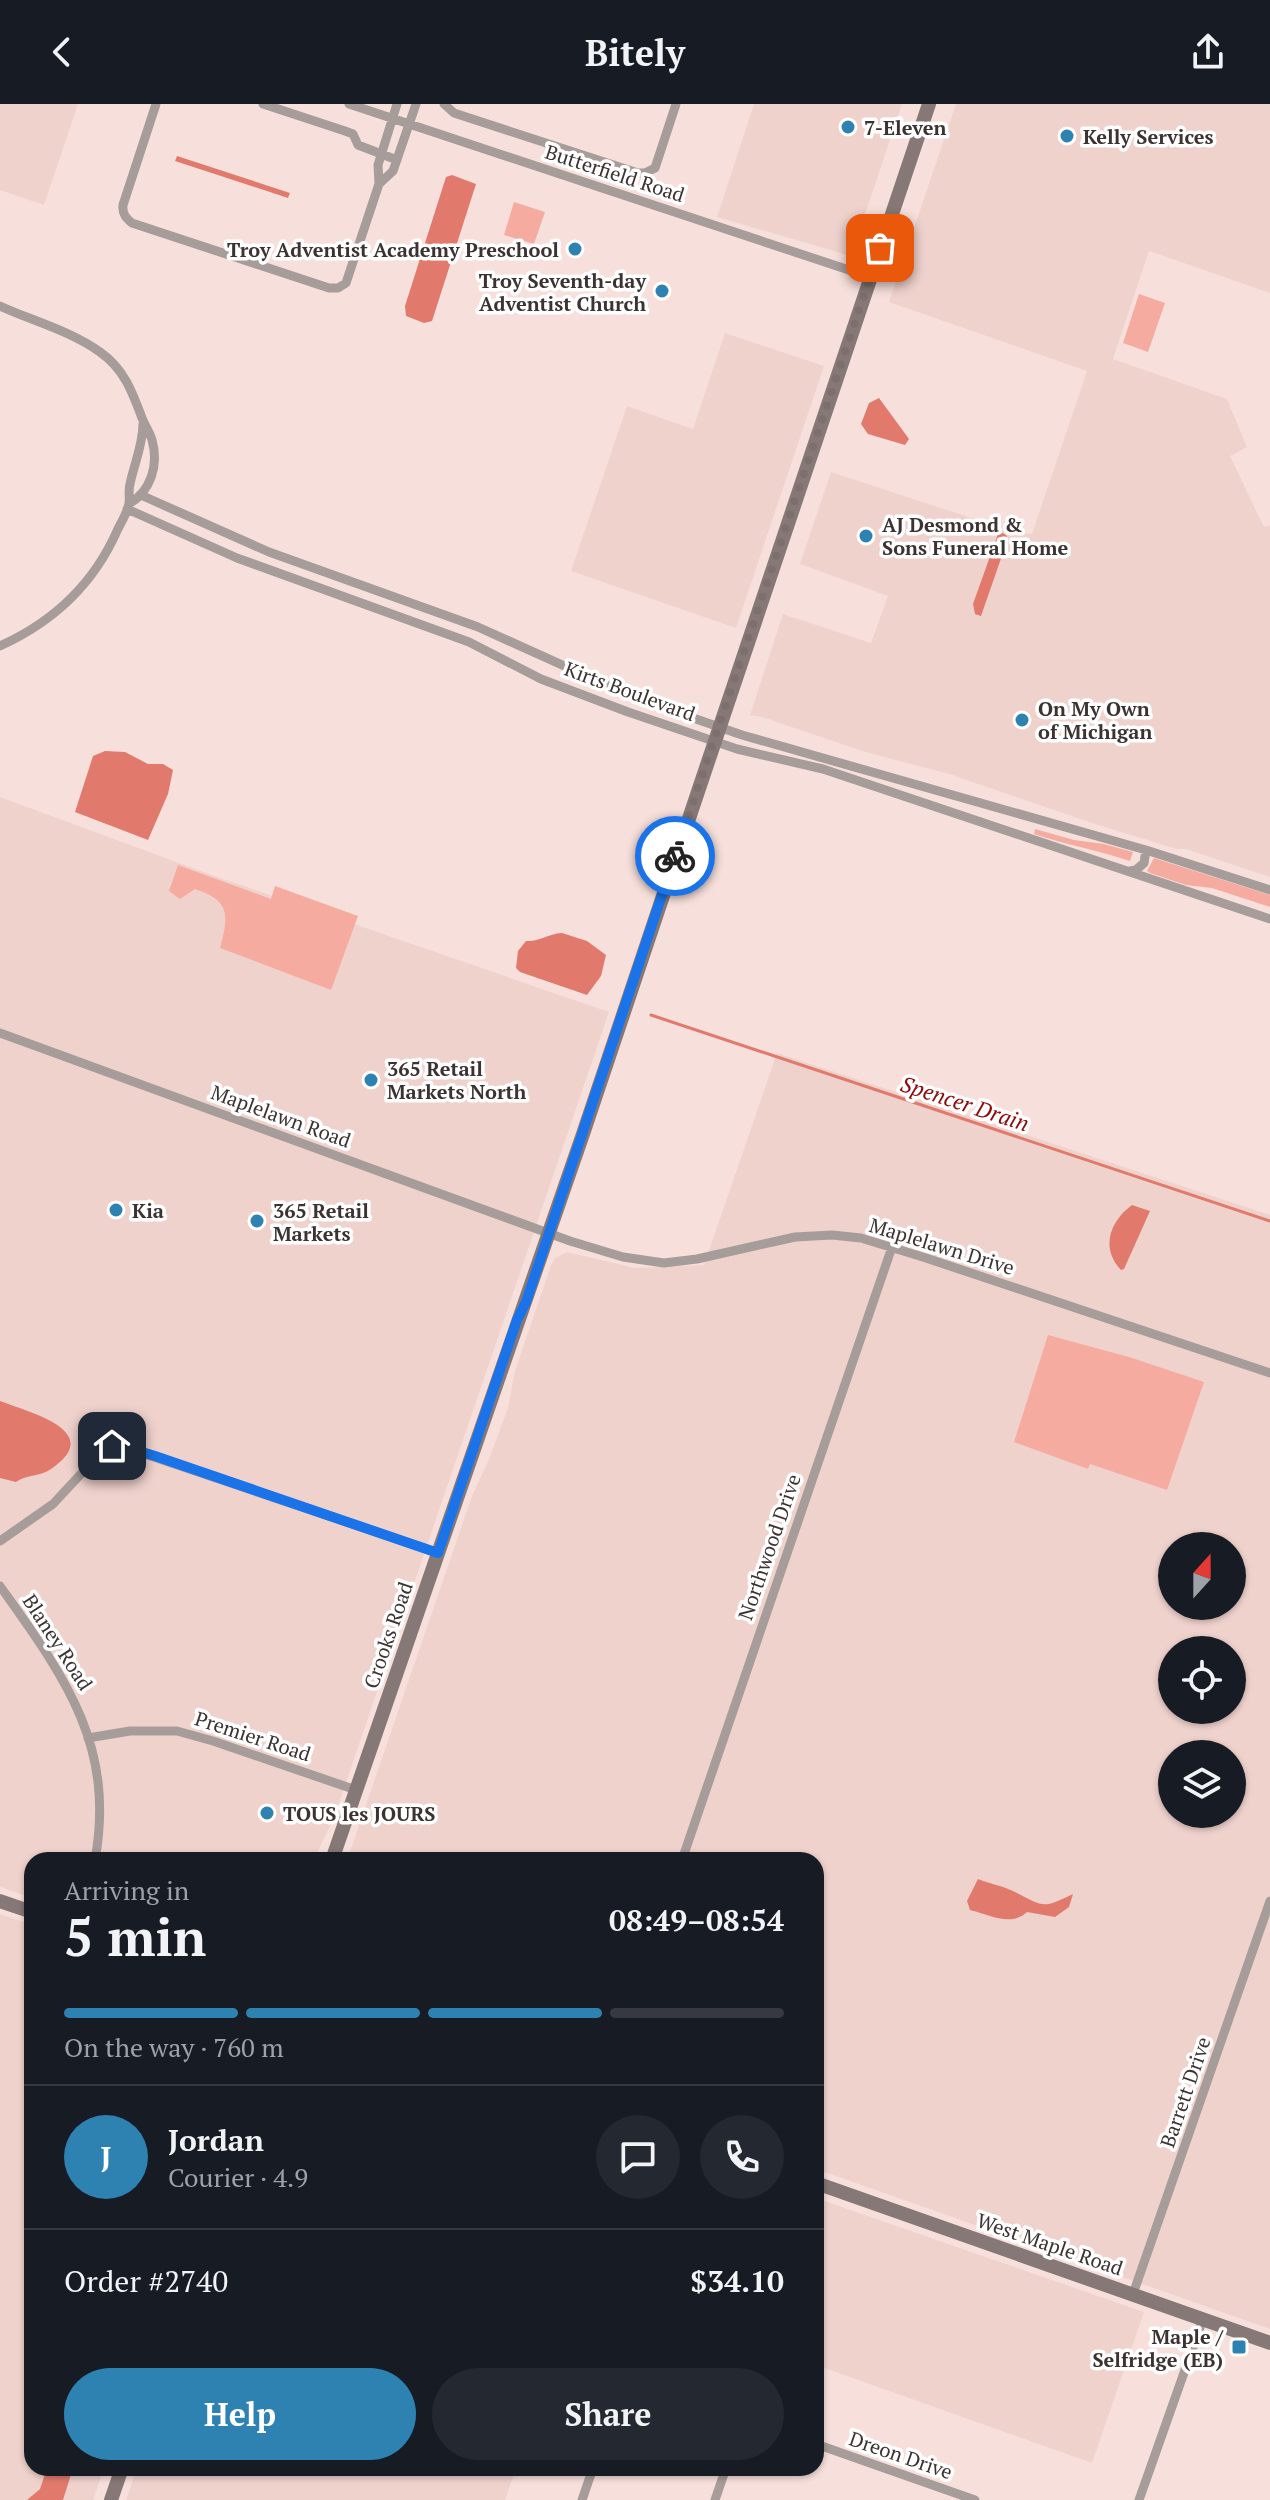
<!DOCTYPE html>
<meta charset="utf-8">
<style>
:root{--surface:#171b24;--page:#242831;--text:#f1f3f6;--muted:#9ea1a6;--line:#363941;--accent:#2e82b2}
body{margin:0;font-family:"PT Serif",serif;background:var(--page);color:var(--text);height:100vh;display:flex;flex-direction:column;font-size:30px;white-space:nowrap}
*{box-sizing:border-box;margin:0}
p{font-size:26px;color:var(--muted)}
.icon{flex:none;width:44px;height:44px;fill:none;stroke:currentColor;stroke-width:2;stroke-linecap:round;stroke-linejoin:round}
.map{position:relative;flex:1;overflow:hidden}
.panel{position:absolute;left:24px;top:1748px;width:800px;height:624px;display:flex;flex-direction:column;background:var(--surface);border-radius:24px;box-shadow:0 2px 6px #0004}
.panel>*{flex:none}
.needle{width:52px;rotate:21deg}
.tools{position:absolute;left:1158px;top:1428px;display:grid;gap:16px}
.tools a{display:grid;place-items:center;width:88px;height:88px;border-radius:50%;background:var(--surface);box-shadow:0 2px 6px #0004;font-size:40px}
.pin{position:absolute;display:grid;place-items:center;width:68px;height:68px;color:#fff;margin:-34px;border-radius:16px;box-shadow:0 4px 12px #0006}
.courier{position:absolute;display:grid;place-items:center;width:80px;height:80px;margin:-40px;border:6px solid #1a73e8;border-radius:50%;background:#fff;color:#222;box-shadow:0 2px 10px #0007}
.summary em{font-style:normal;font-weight:800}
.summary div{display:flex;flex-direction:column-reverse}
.summary{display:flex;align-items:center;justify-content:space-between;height:136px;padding:0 40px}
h1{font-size:52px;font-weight:800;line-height:60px}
.bar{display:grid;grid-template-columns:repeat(4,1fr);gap:12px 8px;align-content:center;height:96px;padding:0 40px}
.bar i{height:10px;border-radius:6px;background:var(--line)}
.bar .on{background:var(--accent)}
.bar p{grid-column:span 4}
.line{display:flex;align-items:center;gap:20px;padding:0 40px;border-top:2px solid var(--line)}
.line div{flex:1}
.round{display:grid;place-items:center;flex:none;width:84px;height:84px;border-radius:42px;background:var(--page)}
.primary-button{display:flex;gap:16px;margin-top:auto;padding:16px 40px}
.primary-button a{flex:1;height:92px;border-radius:48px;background:var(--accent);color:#fff;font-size:32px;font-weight:800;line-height:92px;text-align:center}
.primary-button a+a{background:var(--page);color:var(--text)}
header{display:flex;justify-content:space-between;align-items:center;height:104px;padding:0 40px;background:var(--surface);font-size:36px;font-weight:800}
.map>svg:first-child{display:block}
.built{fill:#f0d2cd;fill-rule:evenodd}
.green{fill:#f6aba0}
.water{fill:#e17a6d}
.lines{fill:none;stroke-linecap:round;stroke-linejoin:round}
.stream{stroke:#e17a6d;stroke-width:3}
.minor{stroke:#a69c9a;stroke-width:9}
.secondary{stroke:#867876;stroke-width:14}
.done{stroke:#7d6f6d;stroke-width:8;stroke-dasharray:0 14.4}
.route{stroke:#1a73e8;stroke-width:10}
.poi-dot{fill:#2e82b2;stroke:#fff;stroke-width:3}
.labels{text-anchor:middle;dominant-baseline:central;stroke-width:7;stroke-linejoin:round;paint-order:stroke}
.poi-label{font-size:20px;font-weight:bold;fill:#3b3231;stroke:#fff;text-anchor:start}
.street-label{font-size:20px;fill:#3b3231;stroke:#fff}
.water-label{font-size:22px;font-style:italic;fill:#8c0b0a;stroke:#fff}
</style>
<header><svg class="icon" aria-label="back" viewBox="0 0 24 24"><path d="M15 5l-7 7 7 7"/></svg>Bitely<svg class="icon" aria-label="share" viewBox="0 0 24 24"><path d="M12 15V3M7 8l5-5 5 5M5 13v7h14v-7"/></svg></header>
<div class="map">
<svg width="1270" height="2396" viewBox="0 0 1270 2396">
<rect width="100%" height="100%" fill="#f7e0dc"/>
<path class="built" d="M0 0H78L44 101 0 86Z
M754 0H902L851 152 717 113Z
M956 0H1270V189L1149 147 1113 255 1227 295 1247 343 1230 352 1264 423 1270 421V773L1186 745H1176L1092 719 946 669 865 648 762 613 750 611 783 510 871 539 888 492 800 460 831 368 1017 429 1032 430 1087 267 889 198Z
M725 229 824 262 736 524 571 467 627 302 693 325Z
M0 693 209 770 609 908 335 1711 314 1756H32V1794L0 1783Z
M777 949 1270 1111V2225L816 2065V1756H347L472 1392 489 1355 508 1304 515 1267 551 1161 555 1154 567 1148 635 1164 704 1161ZM1172 1442H1232V1502H1172ZM1172 1546H1232V1606H1172ZM1172 1650H1232V1710H1172Z
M0 1810 32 1821V2364H104L93 2396H0Z
M816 2094 1144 2208 1092 2359 816 2261Z
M137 2364H516L505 2396H126Z"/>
<path class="green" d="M514 98 545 108 534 140 504 131Z
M1139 190 1165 199 1148 248 1123 239Z
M1035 725 1074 736 1104 740 1133 748 1130 757C1098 746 1066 741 1034 730Z
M1154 754 1270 791V803L1212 784 1186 781 1150 769 1147 767Z
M178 761 271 795 275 782 358 812 331 886 220 844C228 813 232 797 195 785L180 795 169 787Z
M1048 1231 1129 1253 1204 1278 1167 1386 1090 1360 1088 1365 1014 1338Z"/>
<path class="water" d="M177 52 290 89 288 94 175 57Z
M452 71 476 80 432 217 424 219 406 212 405 202 446 73Z
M879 294 909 335 905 341 868 330 861 320 869 299Z
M1003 429 1007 432 1005 443 981 512 975 510 973 500 998 430Z
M105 647 125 648 148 660H163L173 666 168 690 148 736 75 708 93 652Z
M562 829 587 837 606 851 601 872 587 891 520 868 516 864 518 847 526 837C539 838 547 830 562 829Z
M1132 1101 1150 1107 1124 1165 1121 1166C1100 1144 1110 1117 1132 1101Z
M0 1297C28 1308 107 1327 51 1365 40 1373 27 1370 16 1378L0 1374Z
M978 1775C990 1780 1004 1782 1015 1788 1044 1803 1042 1805 1073 1790L1069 1803 1055 1813 1027 1808C1011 1823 990 1811 970 1806L967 1797Z
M47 2364H73L63 2396H27L40 2385Z"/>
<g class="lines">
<path class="stream" d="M651 911 1270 1117"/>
<path class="minor" d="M156 0 123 101C122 110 126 114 132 119L329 184H338L346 179 379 80 378 61 397 0
M263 0 345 27 353 30 358 41 397 56
M349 0 870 173
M444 0 454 9 638 69H645L655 64 676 0
M379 80 393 67 416 0
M0 202C33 217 71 227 100 248 124 265 132 287 142 314 145 322 150 328 152 336 159 361 151 387 129 400
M143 392 269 448 478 523 633 593 742 631 1146 746 1270 786
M127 405 237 454 469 538 541 575 628 608 737 645 823 665 1270 815
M0 542C53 518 93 481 117 427 121 418 128 408 129 399 130 393 128 386 130 380 134 360 143 341 143 320
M1130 767 1136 766 1144 759 1146 746
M0 929 570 1137 623 1153 664 1159 697 1155 795 1133 832 1131 861 1134 926 1154 1270 1269
M0 1437 53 1400 105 1344 118 1341 438 1449
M0 1482C63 1571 116 1640 95 1756
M88 1634 130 1627H177L213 1637 356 1686
M682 1756 892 1143
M1133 2190 1270 1797
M816 2340 975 2396
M582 2396 593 2364
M715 2396 726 2364
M1139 2396 1203 2215"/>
<path class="secondary" d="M332 1756 583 1030 929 0
M0 1797 32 1808
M816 2079 1270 2239
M111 2396 122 2364"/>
</g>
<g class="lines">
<path class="done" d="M675 752 880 144"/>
<path class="route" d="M112 1342 126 1343 155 1352 438 1449 517 1216 526 1198 675 752"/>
</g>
<g class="poi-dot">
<circle cx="848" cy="23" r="8"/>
<circle cx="1067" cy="32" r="8"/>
<circle cx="575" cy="145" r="8"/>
<circle cx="662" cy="187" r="8"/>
<circle cx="866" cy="432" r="8"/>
<circle cx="1022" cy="616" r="8"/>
<circle cx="371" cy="976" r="8"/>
<circle cx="116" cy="1106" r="8"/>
<circle cx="257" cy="1117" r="8"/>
<circle cx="267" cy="1709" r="8"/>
<rect x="1231" y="2235" width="16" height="16" rx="4"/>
</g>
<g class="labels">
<g class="poi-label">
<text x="864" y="23">7-Eleven</text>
<text x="1083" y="32">Kelly Services</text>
<text x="559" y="145" text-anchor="end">Troy Adventist Academy Preschool</text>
<text x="646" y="176" text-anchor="end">Troy Seventh-day<tspan x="646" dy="23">Adventist Church</tspan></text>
<text x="882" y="420">AJ Desmond &amp;<tspan x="882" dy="23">Sons Funeral Home</tspan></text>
<text x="1038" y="604">On My Own<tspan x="1038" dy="23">of Michigan</tspan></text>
<text x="387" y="964">365 Retail<tspan x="387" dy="23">Markets North</tspan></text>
<text x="132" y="1106">Kia</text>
<text x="273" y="1106">365 Retail<tspan x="273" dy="23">Markets</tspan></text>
<text x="283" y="1709">TOUS les JOURS</text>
<text x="1223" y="2232" text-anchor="end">Maple /<tspan x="1223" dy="23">Selfridge (EB)</tspan></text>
</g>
<g class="street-label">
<text transform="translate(615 69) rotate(18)">Butterfield Road</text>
<text transform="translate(630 587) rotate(20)">Kirts Boulevard</text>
<text transform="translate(281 1012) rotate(20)">Maplelawn Road</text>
<text transform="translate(942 1142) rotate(17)">Maplelawn Drive</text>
<text transform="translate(769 1443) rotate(-71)">Northwood Drive</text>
<text transform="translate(388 1531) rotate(-71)">Crooks Road</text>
<text transform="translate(58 1538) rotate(57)">Blaney Road</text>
<text transform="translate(253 1632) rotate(18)">Premier Road</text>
<text transform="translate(1185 1988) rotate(-71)">Barrett Drive</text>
<text transform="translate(1050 2140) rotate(19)">West Maple Road</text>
<text transform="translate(901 2351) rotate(19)">Dreon Drive</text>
</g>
<g class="water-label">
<text transform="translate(965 999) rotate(18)">Spencer Drain</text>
</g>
</g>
</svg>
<div class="tools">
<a><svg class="needle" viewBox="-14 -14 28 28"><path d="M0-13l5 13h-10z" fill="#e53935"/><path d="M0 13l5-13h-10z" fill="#9ea1a6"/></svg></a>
<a><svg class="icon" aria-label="locate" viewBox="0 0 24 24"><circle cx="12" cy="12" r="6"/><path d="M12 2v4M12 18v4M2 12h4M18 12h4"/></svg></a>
<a><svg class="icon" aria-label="layers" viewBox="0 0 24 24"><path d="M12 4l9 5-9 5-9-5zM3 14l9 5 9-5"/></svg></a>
</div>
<div class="pin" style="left:880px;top:144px;background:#ea580c"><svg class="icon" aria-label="bag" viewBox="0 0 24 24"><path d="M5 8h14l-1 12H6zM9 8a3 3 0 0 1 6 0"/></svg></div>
<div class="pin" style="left:112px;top:1342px;background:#1f2937"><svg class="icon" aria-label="home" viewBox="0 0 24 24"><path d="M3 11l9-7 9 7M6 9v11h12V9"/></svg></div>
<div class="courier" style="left:675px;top:752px"><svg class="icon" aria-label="bike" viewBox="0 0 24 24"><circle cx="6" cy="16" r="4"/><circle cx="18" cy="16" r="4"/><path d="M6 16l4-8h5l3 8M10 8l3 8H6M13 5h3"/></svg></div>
<section class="panel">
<div class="summary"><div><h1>5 min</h1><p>Arriving in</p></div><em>08:49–08:54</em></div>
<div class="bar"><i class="on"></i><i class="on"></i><i class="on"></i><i></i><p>On the way · 760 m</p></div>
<div class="line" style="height:144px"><b class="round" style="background:var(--accent);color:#fff">J</b><div><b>Jordan</b><p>Courier · 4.9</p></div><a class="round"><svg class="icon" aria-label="chat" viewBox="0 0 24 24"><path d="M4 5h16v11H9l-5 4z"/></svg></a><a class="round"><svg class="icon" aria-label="phone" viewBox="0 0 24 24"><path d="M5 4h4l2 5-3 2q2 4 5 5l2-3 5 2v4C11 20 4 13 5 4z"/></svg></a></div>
<div class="line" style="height:104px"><div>Order #2740</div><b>$34.10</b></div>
<div class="primary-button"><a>Help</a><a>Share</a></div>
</section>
</div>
